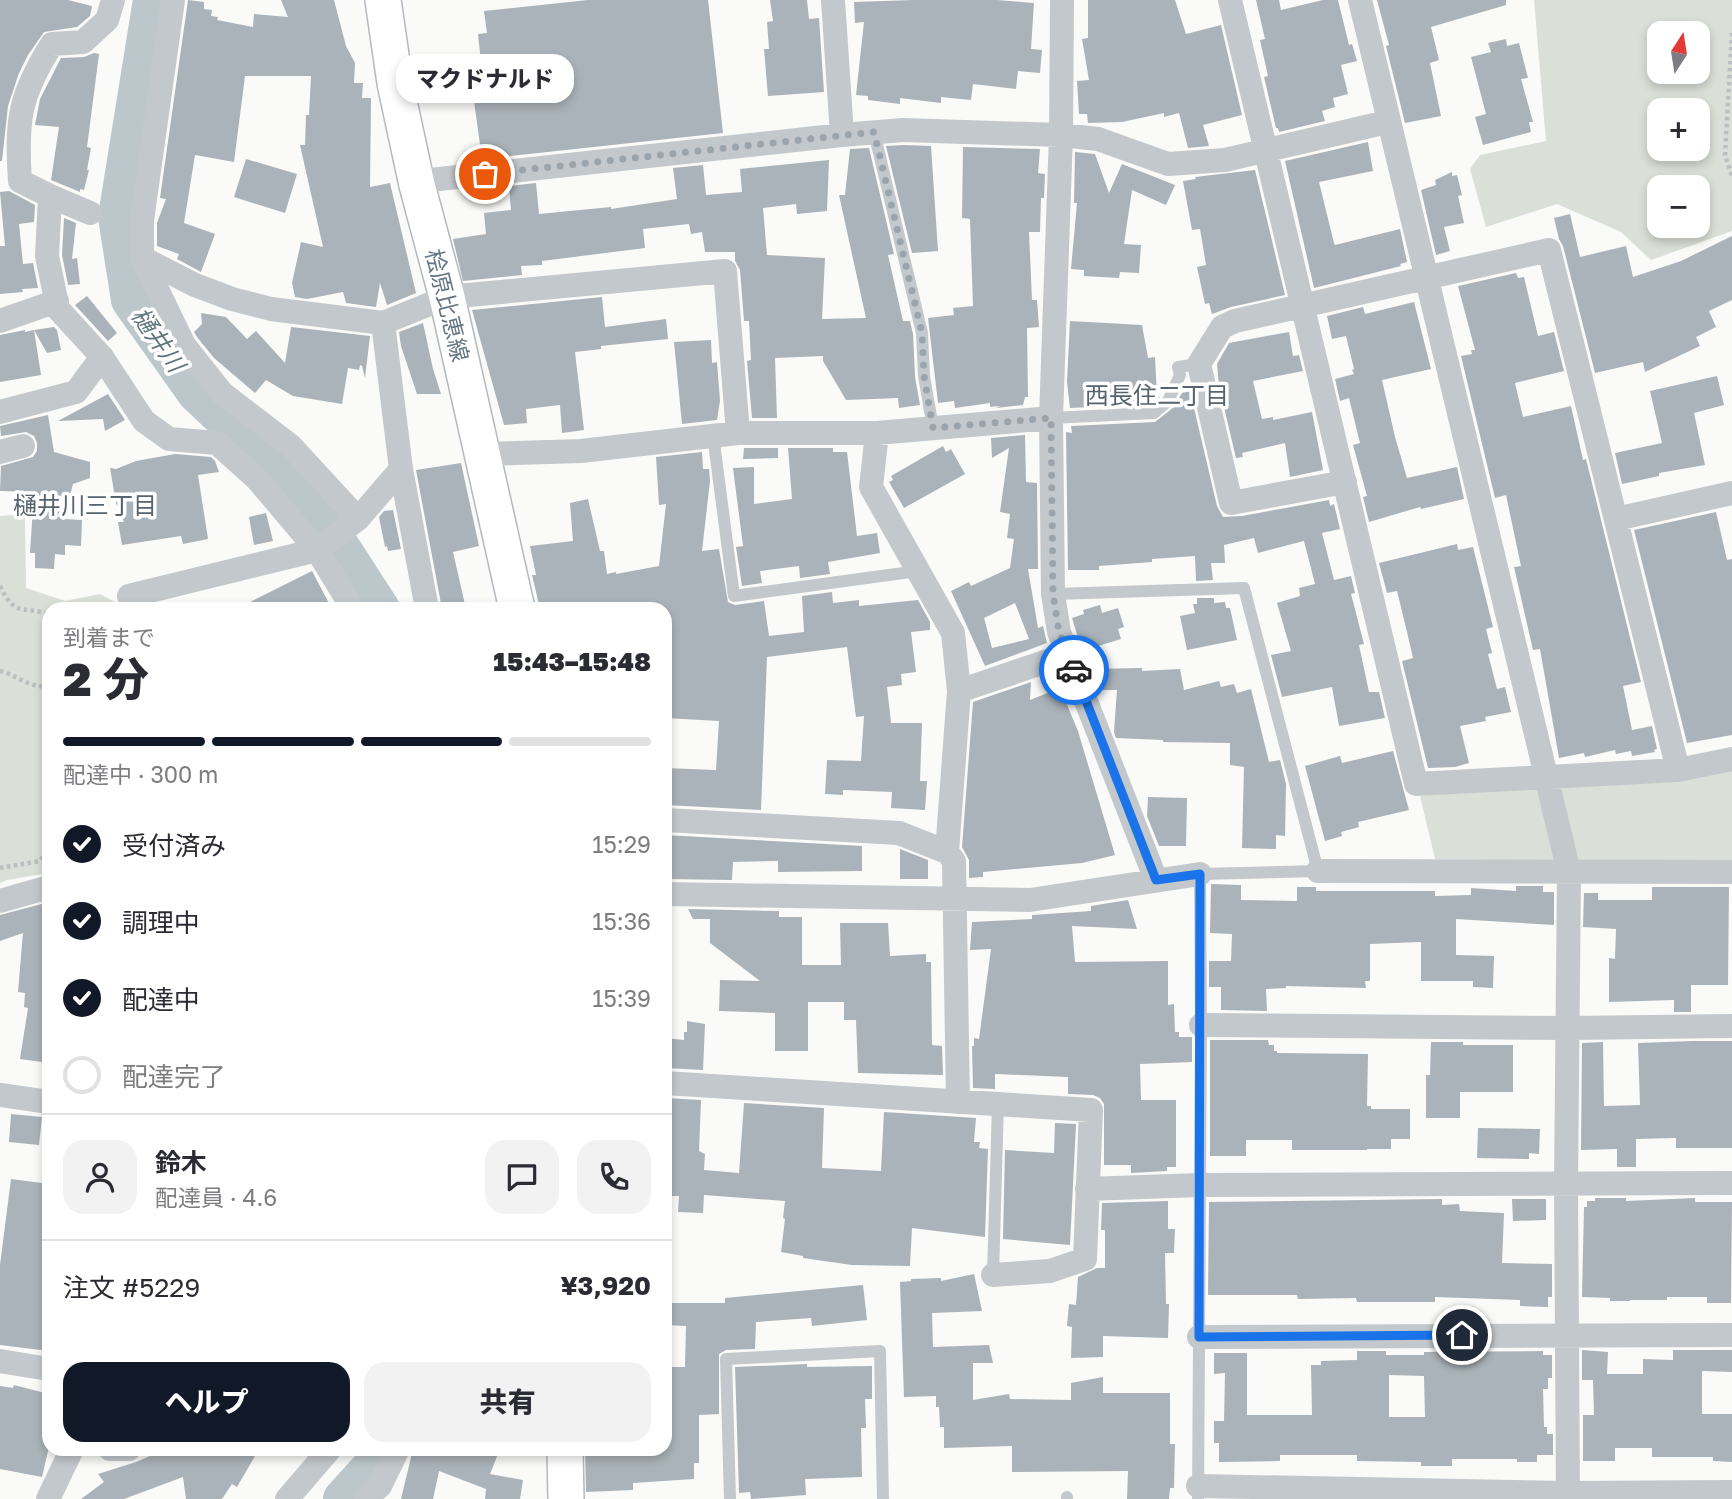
<!DOCTYPE html>
<html lang="ja">
<meta charset="utf-8">
<style>
:root{--surface:#fff;--page:#f2f2f3;--text:#2b2b33;--muted:#7c7c81;--line:#e1e1e2;--accent:#111827}
body{margin:0;font-family:"Golos Text","Noto Sans JP",sans-serif;background:var(--page);color:var(--text);height:100vh;display:flex;flex-direction:column;font-size:26px;white-space:nowrap}
*{box-sizing:border-box;margin:0}
p{font-size:23px;color:var(--muted)}
.icon{flex:none;width:38px;height:38px;fill:none;stroke:currentColor;stroke-width:2;stroke-linecap:round;stroke-linejoin:round}
.map{position:relative;flex:1;overflow:hidden}
.panel{position:absolute;left:42px;top:602px;width:630px;height:854px;display:flex;flex-direction:column;background:var(--surface);border-radius:21px;box-shadow:0 4px 10px #0003}
.panel>*{flex:none}
.needle{width:46px;rotate:12deg}
.buttons{position:absolute;left:1647px;top:21px;display:grid;gap:14px}
.buttons a{display:grid;place-items:center;width:63px;height:63px;border-radius:14px;background:var(--surface);box-shadow:0 4px 10px #0003;font-size:35px}
.pin{position:absolute;display:grid;place-items:center;width:60px;height:60px;color:#fff;margin:-30px;border:4px solid #fff;border-radius:50%;box-shadow:0 2px 7px #0007}
.courier{position:absolute;display:grid;place-items:center;width:70px;height:70px;margin:-35px;border:5px solid #1a73e8;border-radius:50%;background:#fff;color:#222;box-shadow:0 2px 9px #0007}
.bubble{position:absolute;height:49px;border-radius:21px;background:var(--surface);box-shadow:0 4px 10px #0003;font-size:23px;font-weight:800;line-height:49px;text-align:center}
.headline em{font-style:normal;font-weight:800}
.headline div{display:flex;flex-direction:column-reverse}
.headline{display:flex;align-items:center;justify-content:space-between;height:119px;padding:0 21px}
h1{font-size:46px;font-weight:800;line-height:52px}
.bar{display:grid;grid-template-columns:repeat(4,1fr);gap:10px 7px;align-content:center;height:84px;padding:0 21px}
.bar i{height:9px;border-radius:5px;background:var(--line)}
.bar .active{background:var(--accent)}
.bar p{grid-column:span 4}
.line{display:flex;align-items:center;gap:18px;padding:0 21px;border-top:2px solid var(--line)}
.line div{flex:1}
.round{display:grid;place-items:center;flex:none;width:74px;height:74px;border-radius:21px;background:var(--page)}
ol{padding:0 21px;list-style:none}
li{display:flex;align-items:center;gap:21px;height:77px}
li p{margin-inline-start:auto}
li .icon{padding:7px;border-radius:50%;background:var(--accent);color:#fff;stroke-width:4}
li:last-child{color:var(--muted)}
li i{width:38px;height:38px;border:4px solid var(--line);border-radius:50%}
.primary-button{display:flex;gap:14px;margin-top:auto;padding:14px 21px}
.primary-button a{flex:1;height:80px;border-radius:21px;background:var(--accent);color:#fff;font-size:28px;font-weight:800;line-height:80px;text-align:center}
.primary-button a+a{background:var(--page);color:var(--text)}
.map>svg:first-child{display:block}
.green{fill:#dadfd7;fill-rule:evenodd}
.lines{fill:none;stroke-linecap:round;stroke-linejoin:round}
.river{stroke:#bbc7cb;stroke-width:40}
.building{fill:#aab3b9;fill-rule:evenodd}
.secondary-casing{stroke:#b3babf;stroke-width:38}
.path{stroke:#bbbfc2;stroke-width:4.5;stroke-dasharray:3.5 3.5;stroke-linecap:butt}
.service{stroke:#c3c8cc;stroke-width:12}
.minor{stroke:#c3c8cc;stroke-width:24}
.secondary{stroke:#fff;stroke-width:35}
.done{stroke:#99a4ac;stroke-width:7;stroke-dasharray:0 12.6}
.route{stroke:#1a73e8;stroke-width:9}
.labels{text-anchor:middle;dominant-baseline:central;stroke-width:7;stroke-linejoin:round;paint-order:stroke}
.street-label{font-size:23px;fill:#657683;stroke:#fff}
.water-label{font-size:24px;font-style:italic;fill:#60757c;stroke:#fff}
.neighbourhood-label{font-size:24px;fill:#57646e;stroke:#fff}
</style>
<div class="map">
<svg width="1732" height="1499" viewBox="0 0 1732 1499">
<rect width="100%" height="100%" fill="#fafaf8"/>
<path class="green" d="M1534 0H1732V231L1651 260 1621 232 1557 204 1486 227 1470 169 1480 155 1546 141ZM1698 33V72H1659V33ZM1698 110V149H1659V110ZM1698 187V226H1659V187Z
M25 514 26 588 65 601 100 594 120 605 121 609H49V873L7 880 0 883V516Z
M1732 763V864L1435 859 1420 796Z"/>
<g class="lines">
<path class="river" d="M153 0 118 217 131 300 197 393 307 496 380 609
M343 1499 382 1456 384 1449"/>
</g>
<path class="building" d="M0 0H68L92 6 90 16 77 27 44 32 28 55 19 73 8 106 2 161H0Z
M188 0 204 2V9L212 10 211 16 218 17 217 20 253 27 254 14 288 17 281 0H334L346 46 355 63 354 83H363L362 98H371L370 187 390 183 416 293 387 305 380 283 376 307 346 303 343 292 307 299 295 297 292 283 301 242 323 247 300 145H305L306 115H309L311 76H245L234 162 195 155 184 223 215 234 201 272 177 259 179 254 157 246V223L166 199 160 198Z
M588 0H708L723 133 502 157 501 150 481 152 474 101 485 100 478 34 487 33 484 11Z
M770 0H807L809 19 819 18 824 92 768 96 764 49H769L767 22 773 21Z
M914 0H997L1034 3 1031 49 1042 50 1040 73 1018 71 1016 89 973 84 971 100 941 97V103L900 98V104L868 100V96L856 95 864 22 855 23 854 2Z
M1088 0H1175L1186 34 1221 25 1242 115 1203 125 1209 146 1188 148 1179 113 1164 117V113L1122 122 1088 123 1087 114H1079L1077 81 1089 80 1082 39 1088 38Z
M1256 0H1279L1281 10 1323 0H1338L1349 45 1352 44 1357 61 1341 65 1348 94 1333 98 1335 107 1322 111 1325 121 1279 132 1278 128H1276L1264 77 1268 76 1260 40 1265 39Z
M1377 0H1506V5L1431 27 1439 60 1430 63 1441 116 1405 123 1386 46 1389 45Z
M1506 39 1507 46 1519 43 1528 78 1521 79 1533 122H1529L1531 132 1483 145 1475 117 1486 114 1471 57 1491 52 1488 43Z
M94 53 99 54 87 147 91 148 87 170H89L84 190 80 189V192L51 180 59 127 35 125 40 99 61 58 84 57Z
M1368 142 1373 171 1319 182 1334 243 1335 245 1400 229 1407 262 1400 264 1401 266 1314 288 1285 161Z
M903 145 931 146 938 251 912 253 886 146Z
M963 147 1040 149 1038 173 1045 174 1044 198H1041L1040 232H1029L1032 300H1037L1039 327 1027 328 1028 397H1025L1023 405 996 408 1000 406 990 407V403L955 408 954 401 938 403 928 318 954 315 953 308 973 306 970 219 962 218Z
M869 148 894 254 888 255 903 321H910L913 334 915 377 920 405 899 408 898 398 846 400 823 361V356L775 358 777 418H752L747 361 751 360 749 321H744L740 270 735 261V252H705L702 232 691 234 689 224 643 229 645 248 542 261V265L521 266 522 275 463 281 453 239 486 234 484 213 511 210 509 186 536 183 539 214 611 207V209L677 199 673 168 703 165 706 195 742 192 740 169 829 160 827 211 797 214 796 204 763 208 767 255 825 258 822 319 866 318 839 195H845L850 149Z
M1075 152 1095 154 1109 193 1122 164 1175 185 1166 205 1132 190 1124 244 1141 245 1139 273 1120 272 1119 278 1084 276V270L1071 269 1077 203H1074Z
M246 159 297 174 285 213 234 197Z
M1255 170 1285 295 1231 307 1212 314 1209 303 1205 304 1197 267 1206 265 1200 229 1192 230 1183 181 1196 179 1195 177Z
M1452 172V176L1457 175 1462 195 1458 196 1464 223 1444 227 1450 251 1436 255 1421 190 1436 185 1435 180Z
M9 191 35 205 34 222 19 224 23 264 33 263 38 288 22 289 23 292 0 294V246H5L0 192Z
M1570 214 1580 257 1626 246 1633 277 1681 261 1732 236V300L1709 311 1716 327 1696 337 1700 346 1645 372 1643 362 1595 373 1563 246 1559 239 1554 218Z
M64 218 76 223 72 259 77 258 80 284 68 285 62 255Z
M1516 273 1518 278 1524 277 1538 336 1554 332 1564 371 1515 383 1523 417 1571 406 1583 460 1586 459 1641 682 1623 686 1632 730 1652 726 1657 749 1654 750 1655 752 1632 756 1631 751 1616 754 1615 750 1585 757 1584 753 1559 758 1540 649 1533 650 1514 567 1521 566 1506 495 1495 498 1461 356 1472 354 1471 350H1475L1458 286Z
M87 296 117 333 108 341 75 305Z
M602 297 605 327 666 319 668 339 601 346V349L575 352 584 430 562 433 560 405 526 409 527 423 504 425 472 310Z
M1414 302 1431 369 1382 380 1395 437 1407 478 1457 467 1464 499 1421 509 1420 507 1369 522 1363 497 1367 496 1353 445 1360 443 1349 398 1340 401 1335 379 1354 374 1352 370 1354 369 1346 336 1332 339 1327 316 1363 307 1365 314Z
M201 313 226 317 247 339 256 331 285 363 291 327 370 336 365 378 362 366 360 365 359 370 348 368 342 404 293 396 266 380 255 393 214 358 197 337 194 332 202 324Z
M1070 321 1142 325 1148 358 1155 357 1157 397H1160L1151 404 1070 408 1067 382Z
M423 323 433 369 441 394H417L401 346 399 332Z
M54 327 57 330 61 350 47 353 34 330Z
M25 330V332L34 330 41 375 0 382V335Z
M1289 332 1293 356 1299 355 1303 371 1253 381 1262 419 1273 417V420L1312 412 1323 470 1290 477 1285 443 1242 453 1243 457 1236 458 1219 386 1217 364 1229 343Z
M711 340 712 363 717 362 720 401 717 420 682 424 674 342Z
M1717 376 1724 405 1694 413 1705 465 1659 473V476L1622 484 1615 453 1662 443 1650 391Z
M1190 391 1217 506 1223 517 1242 516 1329 500 1330 506 1334 504 1340 529 1322 533 1334 580 1351 576 1355 593 1351 594 1364 644 1359 645 1369 692H1379L1385 718 1339 726 1332 687 1282 697 1271 655 1291 651 1277 603 1300 596 1299 588 1315 584 1304 541 1258 553 1254 538 1224 545 1225 563H1211L1213 580 1196 581 1195 556 1152 559V562L1099 566V570H1068L1066 432 1072 433 1071 426 1155 422 1174 407 1182 393Z
M108 394 125 420 105 431 103 419 58 421Z
M48 415 54 452 90 462V478L73 484 64 519 82 520 81 546 65 545V555L55 554 54 569 35 568V553H30L34 492 0 491 1 466 33 457 37 451V443L34 436 26 432 1 436 0 426Z
M1025 435 1026 482 1037 483 1038 569H1028L1038 628 1043 626 1047 643 985 666 951 591 969 582 971 586 1010 568 1014 539 1007 538 1010 514 1000 512 1009 448 992 458 991 438ZM1015 603 1029 639 992 648 984 618Z
M943 446 946 452 951 449 965 474 904 508 889 482 893 480 891 476Z
M744 448H778V458L743 459Z
M788 448H833V452H847L857 536 877 533 880 553 828 562 830 574 800 578 799 566 760 571 762 583 742 586 736 547 743 546 733 468 754 467V504L792 499Z
M702 452 703 469H709L710 481 702 551 719 549 728 602 735 605 764 601 769 636 804 632 802 596 832 592 833 603 859 600V606L918 600 930 622V630L911 632 916 672 901 674 902 685 887 687 891 723H922L920 781H927L925 810 891 808 892 792 843 790V795L825 794 827 760 861 761 864 716 856 717 847 647 767 657 761 810 665 805V768L716 770 719 721 665 718V609H540L532 575H536L530 546 573 541 570 503 588 499 600 551H604L607 574 616 572V574L659 566 666 504 659 505 656 457Z
M175 454 211 457 215 461 219 472 198 475 208 539 183 544 181 536 122 545 118 522H124L116 503 110 468 116 469 136 461Z
M461 463 479 546 453 552 466 609H442L416 470Z
M393 510 401 549 388 551 387 546 385 547 379 517 384 511Z
M1716 512 1727 560 1732 559V735L1687 743 1634 530Z
M266 513 273 541 254 545 249 517Z
M1457 544 1458 550 1473 547 1493 627 1486 629 1492 653 1488 654 1497 689 1505 687 1511 712 1485 717 1486 721 1460 726 1469 763 1455 767 1428 768 1402 661 1413 658 1407 632 1397 591 1387 593 1379 563Z
M312 571 332 609H236Z
M1197 598H1214V603L1225 602 1226 608H1230L1237 640 1187 650 1180 616 1195 613 1193 604H1197Z
M1100 605 1102 613 1118 608 1124 627 1118 629 1121 639 1082 651 1072 618 1084 614 1083 610Z
M1142 668V671L1180 669 1184 690 1219 681 1221 687 1234 684 1237 693 1251 689 1269 762 1280 760 1286 784 1285 836 1276 835V849L1242 848 1244 767 1230 765V743L1163 742V740L1116 738 1114 732 1117 690H1098L1089 669Z
M1031 682 1030 700 1060 688 1078 731 1115 855 1082 863 983 872V877L969 878V860L962 847 973 702Z
M1393 751 1409 810 1358 822 1359 827 1341 832 1342 836 1325 841 1305 766 1340 756 1342 763Z
M1148 797 1187 798 1186 846H1159L1147 816Z
M665 835 862 846V871L778 872V861L733 862 732 880 665 879Z
M900 849 928 860V879H900Z
M1211 884 1241 885V900L1297 901V887H1316V891H1435V896L1471 895V888L1516 891V886H1543V892H1554V925L1456 919V955L1494 956 1493 988 1473 987V981H1421V942L1370 944V981H1365L1366 988 1286 986V988L1266 989 1267 1011 1221 1010V987H1209V961H1231L1232 934 1210 933Z
M1652 887H1729L1728 985H1691V1012H1674V1000L1609 1002V958L1615 959 1616 929 1583 927 1584 893H1598V900H1652Z
M1128 900 1137 929 1072 926 1075 962 1168 961V1005L1174 1004 1175 1032H1179V1037H1192V1062L1140 1064 1141 1100H1176V1167H1167V1171L1131 1173V1165H1104V1104L1100 1098 1093 1095 1068 1094V1077L995 1074V1089L973 1088 972 1046H974V1038L979 1039 991 949 970 950 972 922 1032 919V915L1091 911V906Z
M49 902V1063L20 1059 28 1008 24 1007 25 993 18 992 23 933 0 941V915Z
M688 909 779 911V917H802V965H841L840 923H888L890 956 926 954V962H931L932 1045 942 1046 943 1075 858 1073 856 1020H844V1002H808V1051H775V1013L719 1011 720 980 760 981 710 943V919H693Z
M687 1021 705 1024 703 1070 665 1068V1038L684 1040V1032H687Z
M1210 1040H1268L1269 1045H1274V1051H1277V1053L1368 1054 1367 1106H1371V1109H1410V1139H1391V1149H1367V1150H1292V1140H1246V1156H1210Z
M1692 1041H1732V1148H1676V1138L1636 1139V1167H1617V1149L1581 1150 1582 1043 1603 1042 1604 1106 1640 1105 1638 1043Z
M1431 1042H1463V1045H1513V1092H1460V1118H1426V1075H1430Z
M665 1098 701 1100 699 1151 705 1154 704 1170 739 1173 744 1103 824 1108 822 1168 881 1171 884 1112 976 1118 974 1142H980L979 1148 988 1149 985 1237 912 1228 910 1266 852 1265 803 1258V1256L781 1252 785 1219 783 1218 785 1201 704 1195 703 1213 678 1212 679 1196H665Z
M11 1114 42 1117 39 1145 9 1142Z
M1055 1123 1076 1124 1070 1245 1003 1239 1005 1150 1054 1153Z
M1478 1128 1540 1129 1539 1154 1529 1153V1159L1477 1158Z
M11 1179 49 1184V1351L0 1345V1265Z
M1595 1198H1626V1201L1695 1198V1202H1732L1731 1303H1707V1297H1667V1300H1630V1301H1610V1298L1582 1297 1584 1207H1587V1201H1595Z
M1442 1199V1205L1459 1204 1460 1211 1504 1213 1502 1263 1552 1264V1297H1548V1307L1520 1306V1300L1435 1297V1302H1357L1356 1298 1298 1299 1297 1295H1208L1209 1202Z
M1512 1199H1546V1220L1513 1221Z
M1168 1201V1229H1175L1174 1253H1165L1166 1304H1169L1168 1338 1103 1336V1357L1071 1358 1072 1327 1067 1326 1069 1304 1076 1305 1078 1277 1097 1268H1105V1230H1101L1102 1203Z
M974 1274 982 1311 932 1313 933 1347 989 1345 993 1363H973V1400L1009 1394 1010 1399 1071 1400V1383L1103 1377V1393H1170V1444H1175L1174 1488H1170L1169 1499H1127L1128 1471 1012 1472V1446L944 1448V1427H940L939 1407H936V1396L904 1397 900 1282 911 1281V1279L941 1278V1281Z
M863 1285 867 1320 812 1326 811 1318 756 1322 755 1349 726 1350 719 1354V1414L699 1415V1463H694V1479L633 1483V1490L586 1492 585 1449H665V1367H685L686 1326 665 1325V1303H725V1298Z
M1582 1350 1608 1352 1607 1374H1643V1359L1673 1360V1350H1732V1372L1702 1371V1414H1732V1462L1713 1461V1457H1652V1448H1615V1461H1583V1415H1594L1593 1380H1582Z
M1357 1351H1386V1355H1424V1352L1543 1351V1355H1552V1378H1548V1389H1543L1544 1427H1547V1434H1553V1455H1537V1462H1517V1459H1452V1466H1421V1462L1357 1461V1455H1280V1461L1219 1462V1443H1214V1421H1224L1225 1373 1214 1374V1353H1247V1415H1312L1311 1365H1321V1361L1357 1360ZM1389 1375 1424 1376 1425 1417H1389Z
M807 1364V1367L872 1366V1399H865L866 1428H861L862 1477 805 1479 806 1495 751 1499 750 1492 739 1493 735 1367Z
M14 1385 49 1394V1447L42 1477 0 1469V1386L13 1388Z
M166 1449H259L237 1487 232 1484 222 1499H186L183 1477 124 1499H81L104 1482 98 1474 136 1462Z
M413 1449H500L490 1474 523 1480 520 1499H485L486 1489 439 1471 433 1499H401Z"/>
<g class="lines">
<defs>
<path id="secondary" d="M383 0 395 83 417 185 447 297 517 609
M565 1449 566 1499"/>
</defs>
<use href="#secondary" class="secondary-casing"/>
<path class="path" d="M1732 33 1725 155 1732 176
M0 586C16 618 20 605 49 614
M0 671C17 675 30 689 49 686
M45 833 49 836
M0 868 40 861 49 849"/>
<path class="service" d="M874 132 922 333 924 376 933 428
M1051 418 1154 413 1168 401 1180 375 1178 367 1199 364
M713 435 734 596 918 571
M1053 594 1244 588 1318 871 1200 874 1201 1025 1198 1499
M993 1275 998 1104
M1067 1497V1499
M730 1499 726 1359 880 1351 883 1499"/>
<path class="minor" d="M113 0 107 20 83 42 52 44C19 96 16 121 20 181L50 196 47 256 58 309 102 357 144 421 169 439 217 443 257 479 317 550 353 609
M173 0 142 220V258L195 285 232 299 271 309 383 323 447 297 725 271 738 433
M833 0 842 135
M1062 0 1061 135 1051 418 1053 594 1059 632 1156 880
M1230 0 1416 784 1678 770 1732 759
M1360 0 1569 872 1566 1184 1568 1499
M417 185 430 180 842 135 903 130 1061 135 1098 139 1168 164 1225 160 1387 122
M50 196 90 213
M142 258 184 345 222 393 291 446 358 519
M0 321 57 301
M383 323 401 469 427 609
M0 412 76 392 102 357
M877 433 871 487 953 633 959 691 947 852 954 861 958 1102
M0 452 23 446
M483 454 581 451 738 433H877L1051 418
M1345 482 1231 503 1199 364 1222 327 1235 321 1549 250 1678 770
M1616 519 1732 493
M129 596 317 550 358 519 401 469
M959 691 1068 654
M665 820 899 833 947 852
M1318 871 1732 872
M665 894 1030 900 1200 874
M0 901 49 887
M1201 1025 1568 1028 1732 1026
M665 1083 1091 1110 1085 1259 1050 1271 993 1275
M0 1095 49 1102
M1087 1189 1200 1185 1732 1183
M1199 1337 1732 1335
M0 1361 49 1369
M110 1449H129
M1198 1486 1568 1493 1732 1492
M48 1499 72 1449
M287 1499 330 1449
M366 1499 380 1486 398 1449"/>
<use href="#secondary" class="secondary"/>
</g>
<g class="lines">
<path class="done" d="M485 174 874 132 922 333 924 376 933 428 1051 418 1053 594 1059 632 1074 670"/>
<path class="route" d="M1074 670 1156 880 1200 874 1199 1337 1462 1335"/>
</g>
<g class="labels">
<g class="street-label">
<text transform="translate(448 305) rotate(76)">桧原比恵線</text>
</g>
<g class="water-label">
<text transform="translate(159 339) rotate(55)">樋井川</text>
</g>
<g class="neighbourhood-label">
<text x="1157" y="394">西長住二丁目</text>
<text x="85" y="504">樋井川三丁目</text>
</g>
</g>
</svg>
<div class="buttons">
<a><svg class="needle" viewBox="-14 -14 28 28"><path d="M0-13l5 13h-10z" fill="#e53935"/><path d="M0 13l5-13h-10z" fill="#7c7c81"/></svg></a>
<a>+</a>
<a>−</a>
</div>
<div class="pin" style="left:485px;top:174px;background:#ea580c"><svg class="icon" aria-label="bag" viewBox="0 0 24 24"><path d="M5 8h14l-1 12H6zM9 8a3 3 0 0 1 6 0"/></svg></div>
<div class="pin" style="left:1462px;top:1335px;background:#1f2937"><svg class="icon" aria-label="home" viewBox="0 0 24 24"><path d="M3 11l9-7 9 7M6 9v11h12V9"/></svg></div>
<div class="courier" style="left:1074px;top:670px"><svg class="icon" aria-label="car" viewBox="0 0 24 24"><path d="M5 17H2v-5l4-1 3-4h7l3 4 3 1v5h-3M9 17h6M6 11h13"/><circle cx="7" cy="17" r="2"/><circle cx="17" cy="17" r="2"/></svg></div>
<div class="bubble" style="left:396px;top:54px;width:178px">マクドナルド</div>
<section class="panel">
<div class="headline"><div><h1>2 分</h1><p>到着まで</p></div><em>15:43–15:48</em></div>
<div class="bar"><i class="active"></i><i class="active"></i><i class="active"></i><i></i><p>配達中 · 300 m</p></div>
<ol>
<li><svg class="icon" aria-label="check" viewBox="0 0 24 24"><path d="M5 12l5 5 9-10"/></svg>受付済み<p>15:29</p></li>
<li><svg class="icon" aria-label="check" viewBox="0 0 24 24"><path d="M5 12l5 5 9-10"/></svg>調理中<p>15:36</p></li>
<li><svg class="icon" aria-label="check" viewBox="0 0 24 24"><path d="M5 12l5 5 9-10"/></svg>配達中<p>15:39</p></li>
<li><i></i>配達完了</li>
</ol>
<div class="line" style="height:126px"><a class="round"><svg class="icon" aria-label="person" viewBox="0 0 24 24"><circle cx="12" cy="8" r="4"/><path d="M4 21q1-7 8-7t8 7"/></svg></a><div><b>鈴木</b><p>配達員 · 4.6</p></div><a class="round"><svg class="icon" aria-label="chat" viewBox="0 0 24 24"><path d="M4 5h16v11H9l-5 4z"/></svg></a><a class="round"><svg class="icon" aria-label="phone" viewBox="0 0 24 24"><path d="M5 4h4l2 5-3 2q2 4 5 5l2-3 5 2v4C11 20 4 13 5 4z"/></svg></a></div>
<div class="line" style="height:91px"><div>注文 #5229</div><b>¥3,920</b></div>
<div class="primary-button"><a>ヘルプ</a><a>共有</a></div>
</section>
</div>
